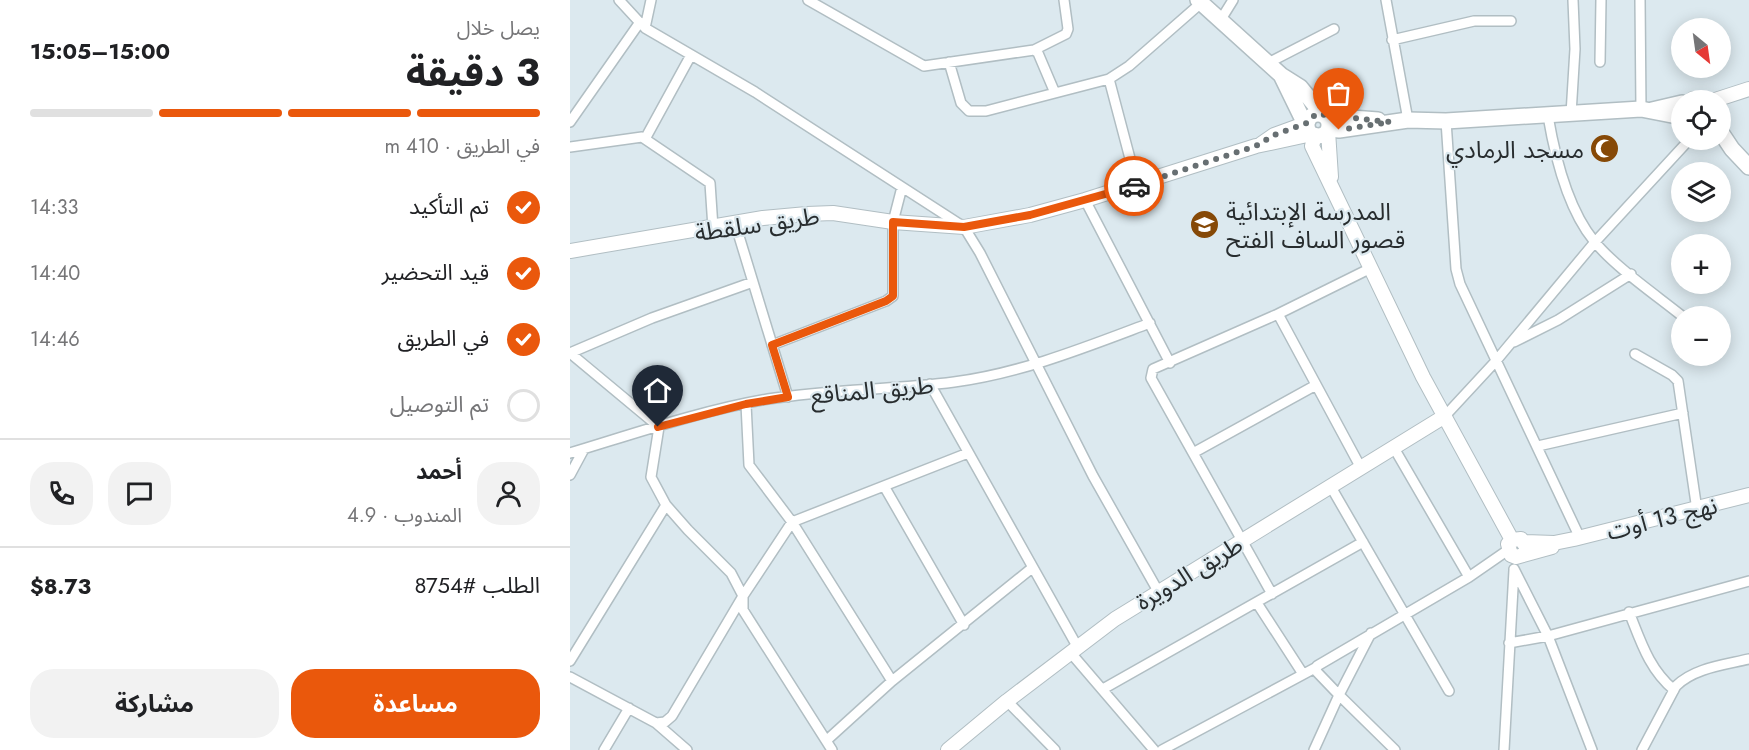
<!DOCTYPE html>
<html lang="ar">
<meta charset="utf-8">
<style>
:root{--surface:#fff;--page:#f2f2f2;--text:#202124;--muted:#757577;--line:#e0e0e0;--accent:#ea580c}
body{margin:0;font-family:Jost,"Noto Sans Arabic",sans-serif;background:var(--page);color:var(--text);direction:rtl;height:100vh;display:flex;flex-direction:column;font-size:22px;white-space:nowrap}
*{box-sizing:border-box;margin:0}
p{font-size:20px;color:var(--muted)}
.icon{flex:none;width:33px;height:33px;fill:none;stroke:currentColor;stroke-width:2;stroke-linecap:round;stroke-linejoin:round}
.map{position:relative;flex:1;overflow:hidden;direction:ltr}
.panel{display:flex;flex-direction:column;background:var(--surface);width:570px}
.panel>*{flex:none}
.needle{width:39px;rotate:151deg}
.fabs{position:absolute;left:1101px;top:18px;display:grid;gap:12px}
.fabs a{display:grid;place-items:center;width:60px;height:60px;border-radius:50%;background:var(--surface);box-shadow:0 3px 15px #0003;font-size:30px}
.pin{position:absolute;display:grid;place-items:center;width:51px;height:51px;color:#fff;margin:-62px -26px;border-radius:50% 50% 50% 0;rotate:-45deg;box-shadow:0 0 6px #0007}
.pin .icon{rotate:45deg}
.courier{position:absolute;display:grid;place-items:center;width:60px;height:60px;margin:-30px;border:4px solid #ea580c;border-radius:50%;background:#fff;color:#222;box-shadow:0 2px 8px #0007}
.overview em{font-style:normal;font-weight:700}
.overview div{display:flex;flex-direction:column-reverse}
.overview{display:flex;align-items:center;justify-content:space-between;height:102px;padding:0 30px}
h1{font-size:39px;font-weight:700;line-height:45px}
.bar{display:grid;grid-template-columns:repeat(4,1fr);gap:9px 6px;align-content:center;height:72px;padding:0 30px}
.bar i{height:8px;border-radius:4px;background:var(--line)}
.bar .current{background:var(--accent)}
.bar p{grid-column:span 4}
.line{display:flex;align-items:center;gap:15px;padding:0 30px;border-top:2px solid var(--line)}
.line div{flex:1}
.round{display:grid;place-items:center;flex:none;width:63px;height:63px;border-radius:24px;background:var(--page)}
ol{padding:0 30px;list-style:none}
li{display:flex;align-items:center;gap:18px;height:66px}
li p{margin-inline-start:auto}
li .icon{padding:6px;border-radius:50%;background:var(--accent);color:#fff;stroke-width:4}
li:last-child{color:var(--muted)}
li i{width:33px;height:33px;border:3px solid var(--line);border-radius:50%}
.primary-button{display:flex;gap:12px;margin-top:auto;padding:12px 30px}
.primary-button a{flex:1;height:69px;border-radius:24px;background:var(--accent);color:#fff;font-size:24px;font-weight:700;line-height:69px;text-align:center}
.primary-button a+a{background:var(--page);color:var(--text)}
main{display:flex;flex:1;min-height:0}
.map>svg:first-child{display:block}
.lines{fill:none;stroke-linecap:round;stroke-linejoin:round}
.street-casing{stroke:#b1bec3;stroke-width:12}
.secondary-casing{stroke:#b1bec3;stroke-width:16}
.primary-casing{stroke:#b1bec3;stroke-width:18}
.street{stroke:#fff;stroke-width:9}
.secondary{stroke:#fff;stroke-width:14}
.primary{stroke:#fff;stroke-width:15}
.done{stroke:#676f72;stroke-width:6;stroke-dasharray:0 10.8}
.route{stroke:#ea580c;stroke-width:8}
.labels{text-anchor:middle;dominant-baseline:central;stroke-width:4.5;stroke-linejoin:round;paint-order:stroke}
.poi-label{font-size:24px;fill:#282d2f;stroke:#dce9ef;text-anchor:end}
.street-label{font-size:24px;fill:#282d2f;stroke:#dce9ef}
</style>
<main>
<div class="map">
<svg width="1179" height="750" viewBox="0 0 1179 750">
<rect width="100%" height="100%" fill="#dce9ef"/>
<g class="lines">
<defs>
<path id="street" d="M49 0 73 26
M81 0 75 28 185 92 394 227 410 253 523 476 588 591
M238 0 354 66 464 50 468 53 485 93 539 79 559 66 631 3
M816 0 838 120
M1070 0 1071 109
M650 21 663 0
M822 40 904 21H941
M464 50 496 34 498 29 494 0
M379 62 391 103 399 111H416L485 93
M1030 62 1031 0
M698 63 764 29
M539 79 567 185
M1001 114 1005 49 1003 0
M978 116C985 157 997 208 1024 241 1045 267 1086 295 1112 316
M876 121 886 269 890 284 1010 538
M0 122 70 22
M75 139 121 55
M0 147 72 137 140 183 143 228
M515 200 600 363
M165 223 218 397
M944 342 988 320 1061 274
M202 345 316 301 323 296V222L332 187
M0 353 89 427 81 477 96 505 118 530 161 573 173 596 102 716 95 722 86 723 0 677
M0 353 82 318 183 282
M1065 354 1102 375 1108 381 1127 510
M360 384 507 646
M176 404 179 465 222 522 322 681
M875 416 925 362 1025 242 1119 140
M968 446 1113 413
M824 448 899 577
M0 453C63 434 133 410 198 399 259 389 322 390 384 382 452 373 516 347 580 323
M623 453 746 385
M791 468 708 314 801 268
M0 475 14 449
M314 486 394 625
M761 487 879 691
M944 569 978 636 1022 750
M702 594 581 378 583 369 708 314
M687 603 733 674
M1059 612C1071 642 1079 669 1104 690
M801 633 769 695 825 750
M939 643 978 636 1179 581
M500 652 584 750
M0 661 96 505
M533 689 793 542
M437 701 485 750
M86 723 117 750
M257 740 322 681 462 568
M34 750 59 708
M262 750 173 610V596L222 522 398 453
M592 750 745 668
M744 750 769 695 746 671 747 666 899 577 938 550
M934 750 944 570
M1072 750 1106 686C1124 668 1154 665 1179 659"/>
<path id="secondary" d="M1145 100 1179 89
M758 131 761 177
M745 135 742 146 853 377 942 540
M691 144 704 135 737 123
M0 251 193 218 237 214 263 213 323 222 394 227 460 215 515 200 686 146 742 134
M955 542 984 543 1004 539 1179 495
M955 553 957 548 951 539 942 540 938 544 941 555 946 557 982 547
M378 750 437 701 545 619 875 416"/>
<path id="primary" d="M628 0 711 75 730 87 752 114
M712 77 732 118 738 121
M1123 100H1125
M1082 110 1112 103
M737 125a11 11 0 1 1 22 0a11 11 0 1 1-22 0Z
M755 116 808 120
M759 129 769 130 838 120 876 121 1071 109 1112 117
M1150 131 1162 149 1179 167"/>
</defs>
<use href="#street" class="street-casing"/>
<use href="#secondary" class="secondary-casing"/>
<use href="#primary" class="primary-casing"/>
<use href="#street" class="street"/>
<use href="#secondary" class="secondary"/>
<use href="#primary" class="primary"/>
</g>
<g class="lines">
<path class="done" d="M564 186 686 146 704 135 737 123 746 114 820 122 769 130"/>
<path class="route" d="M88 427 176 404 218 397 202 345 316 301 323 296V222L394 227 460 215 564 186"/>
</g>
<defs>
<symbol id="mosque-disc" viewBox="-11 -11 22 22"><circle r="9.5" fill="#864907" stroke="#dce9ef"/><path d="M3.5-4.9A6 6 0 1 0 3.5 4.9A5 5 0 1 1 3.5-4.9Z" fill="#fff"/></symbol>
<symbol id="school-disc" viewBox="-11 -11 22 22"><circle r="9.5" fill="#864907" stroke="#dce9ef"/><path d="M0-5L7-2L0 1L-7-2ZM-4 1L0 2.5L4 1V4Q0 6-4 4Z" fill="#fff"/></symbol>
</defs>
<g fill-rule="evenodd">
<use href="#mosque-disc" x="1018" y="132" width="33" height="33"/>
<use href="#school-disc" x="618" y="208" width="33" height="33"/>
</g>
<g class="labels">
<g class="poi-label">
<text x="1014" y="149">مسجد الرمادي</text>
<text x="656" y="211" text-anchor="start">المدرسة الإبتدائية<tspan x="656" dy="28">قصور الساف الفتح</tspan></text>
</g>
<g class="street-label">
<text transform="translate(187 224) rotate(-8)">طريق سلقطة</text>
<text transform="translate(302 390) rotate(-5)">طريق المناقع</text>
<text transform="translate(1092 518) rotate(-14)">نهج 13 أوت</text>
<text transform="translate(619 573) rotate(-31)">طريق الدويرة</text>
</g>
</g>
</svg>
<div class="fabs">
<a><svg class="needle" viewBox="-14 -14 28 28"><path d="M0-13l5 13h-10z" fill="#e53935"/><path d="M0 13l5-13h-10z" fill="#757577"/></svg></a>
<a><svg class="icon" aria-label="locate" viewBox="0 0 24 24"><circle cx="12" cy="12" r="6"/><path d="M12 2v4M12 18v4M2 12h4M18 12h4"/></svg></a>
<a><svg class="icon" aria-label="layers" viewBox="0 0 24 24"><path d="M12 4l9 5-9 5-9-5zM3 14l9 5 9-5"/></svg></a>
<a>+</a>
<a>−</a>
</div>
<div class="pin" style="left:769px;top:130px;background:#ea580c"><svg class="icon" aria-label="bag" viewBox="0 0 24 24"><path d="M5 8h14l-1 12H6zM9 8a3 3 0 0 1 6 0"/></svg></div>
<div class="pin" style="left:88px;top:427px;background:#1f2937"><svg class="icon" aria-label="home" viewBox="0 0 24 24"><path d="M3 11l9-7 9 7M6 9v11h12V9"/></svg></div>
<div class="courier" style="left:564px;top:186px"><svg class="icon" aria-label="car" viewBox="0 0 24 24"><path d="M5 17H2v-5l4-1 3-4h7l3 4 3 1v5h-3M9 17h6M6 11h13"/><circle cx="7" cy="17" r="2"/><circle cx="17" cy="17" r="2"/></svg></div>
</div>
<section class="panel">
<div class="overview"><div><h1>3 دقيقة</h1><p>يصل خلال</p></div><em>15:00–15:05</em></div>
<div class="bar"><i class="current"></i><i class="current"></i><i class="current"></i><i></i><p>في الطريق · 410 m</p></div>
<ol>
<li><svg class="icon" aria-label="check" viewBox="0 0 24 24"><path d="M5 12l5 5 9-10"/></svg>تم التأكيد<p>14:33</p></li>
<li><svg class="icon" aria-label="check" viewBox="0 0 24 24"><path d="M5 12l5 5 9-10"/></svg>قيد التحضير<p>14:40</p></li>
<li><svg class="icon" aria-label="check" viewBox="0 0 24 24"><path d="M5 12l5 5 9-10"/></svg>في الطريق<p>14:46</p></li>
<li><i></i>تم التوصيل</li>
</ol>
<div class="line" style="height:108px"><a class="round"><svg class="icon" aria-label="person" viewBox="0 0 24 24"><circle cx="12" cy="8" r="4"/><path d="M4 21q1-7 8-7t8 7"/></svg></a><div><b>أحمد</b><p>المندوب · 4.9</p></div><a class="round"><svg class="icon" aria-label="chat" viewBox="0 0 24 24"><path d="M4 5h16v11H9l-5 4z"/></svg></a><a class="round"><svg class="icon" aria-label="phone" viewBox="0 0 24 24"><path d="M5 4h4l2 5-3 2q2 4 5 5l2-3 5 2v4C11 20 4 13 5 4z"/></svg></a></div>
<div class="line" style="height:78px"><div>الطلب #8754</div><b>$8.73</b></div>
<div class="primary-button"><a>مساعدة</a><a>مشاركة</a></div>
</section>
</main>
